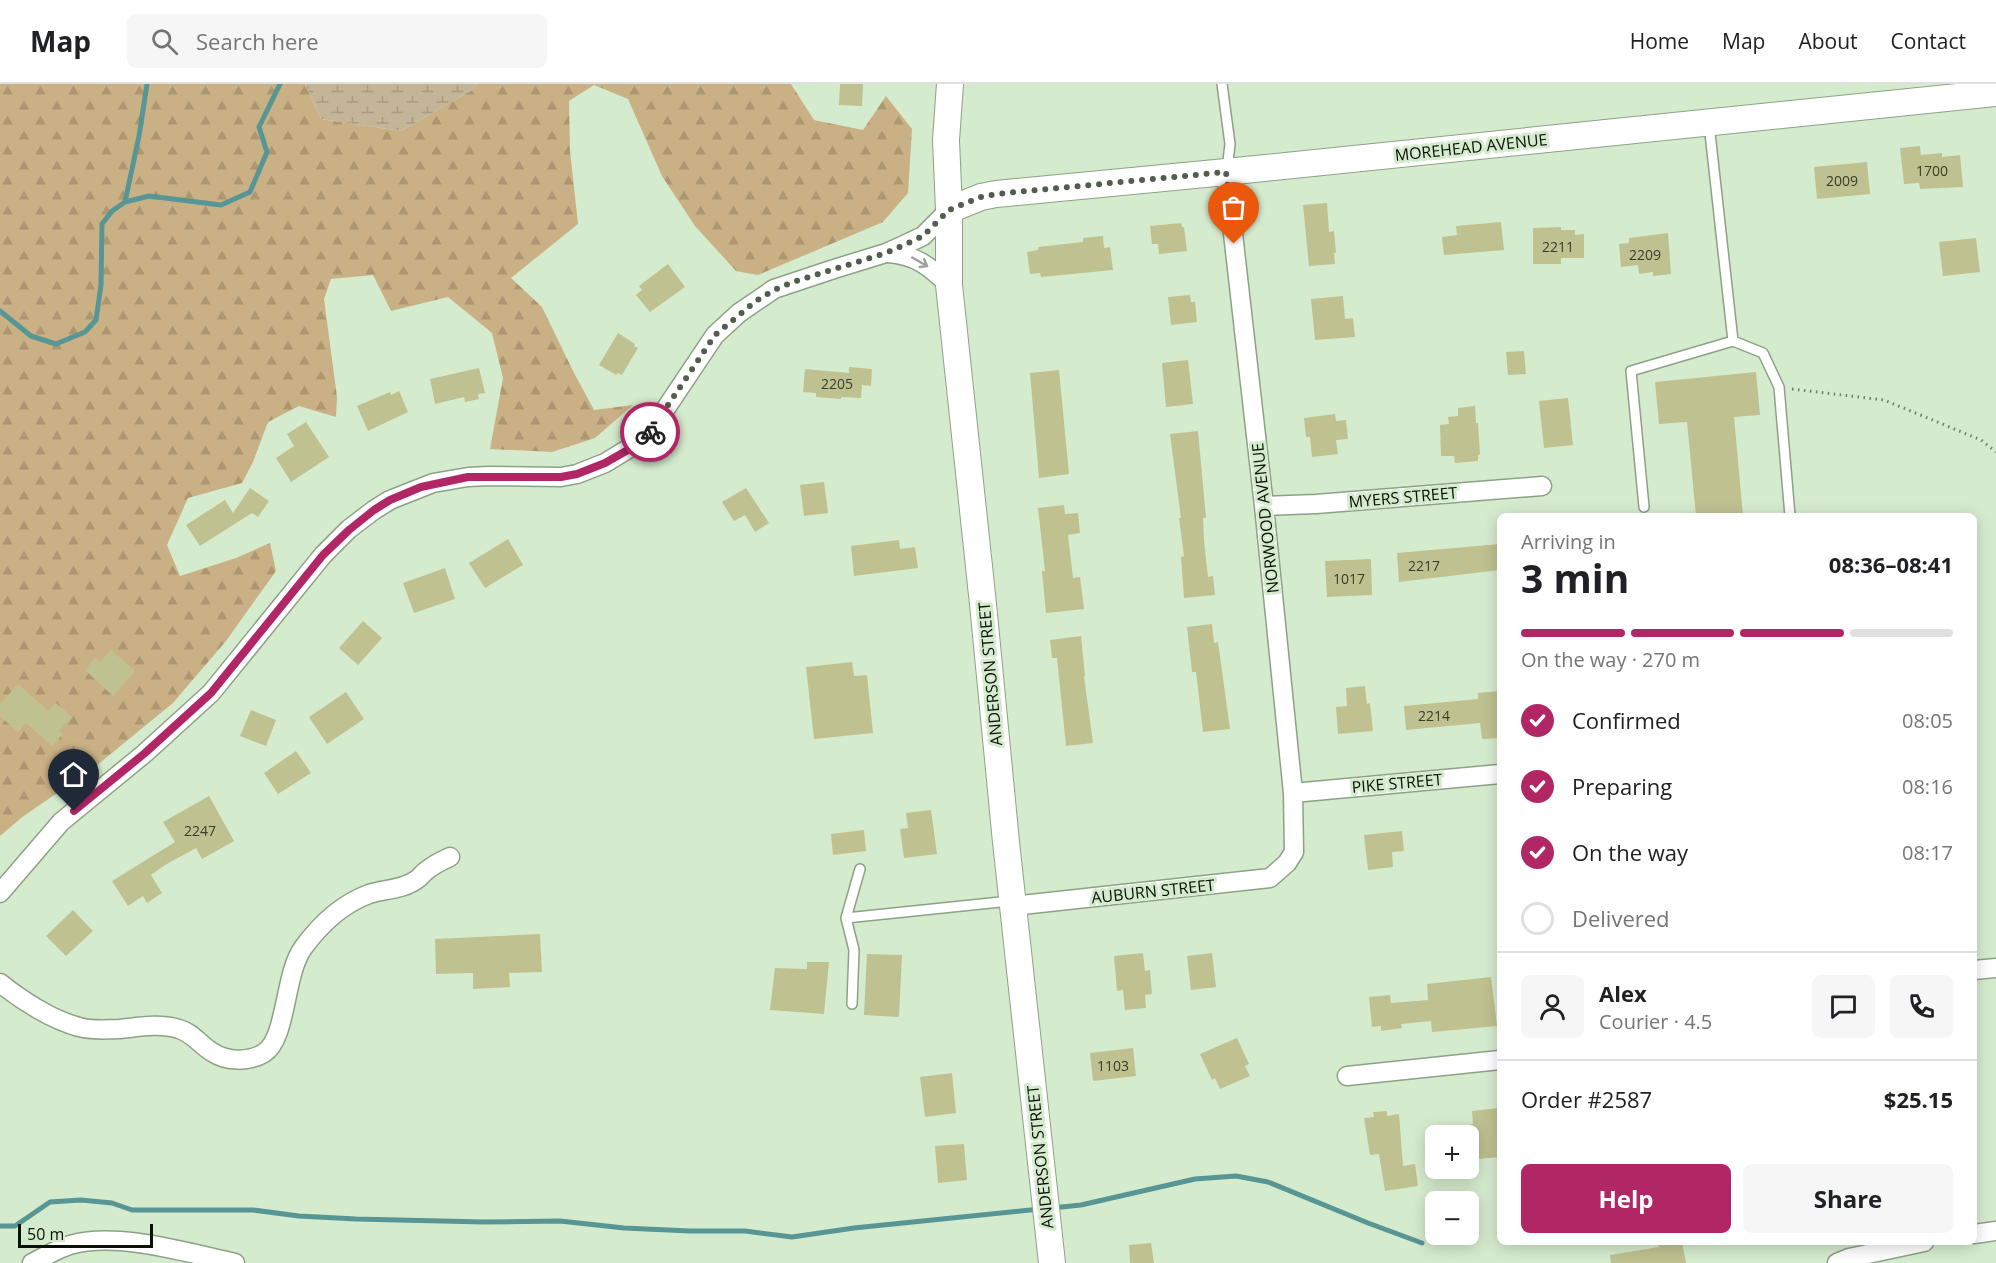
<!DOCTYPE html>
<meta charset="utf-8">
<style>
:root{--surface:#fff;--page:#f6f6f6;--text:#202124;--muted:#757577;--line:#e0e0e0;--accent:#b12766}
body{margin:0;font-family:"Open Sans",sans-serif;background:var(--page);color:var(--text);height:100vh;display:flex;flex-direction:column;font-size:22px;white-space:nowrap}
*{box-sizing:border-box;margin:0}
p{font-size:20px;color:var(--muted)}
.icon{flex:none;width:33px;height:33px;fill:none;stroke:currentColor;stroke-width:2;stroke-linecap:round;stroke-linejoin:round}
.map{position:relative;flex:1;overflow:hidden}
.drawer{position:absolute;left:1497px;top:429px;width:480px;height:732px;display:flex;flex-direction:column;background:var(--surface);border-radius:9px;box-shadow:0 3px 15px #0003}
.drawer>*{flex:none}
.fabs{position:absolute;left:1425px;top:1041px;display:grid;gap:12px}
.fabs a{display:grid;place-items:center;width:54px;height:54px;border-radius:9px;background:var(--surface);box-shadow:0 3px 15px #0003;font-size:30px}
.scale{position:absolute;left:18px;bottom:15px;width:135px;box-sizing:border-box;padding-left:6px;border:3px solid #0a1107;border-top:0;font-size:16px;line-height:21px;white-space:nowrap;color:#0a1107;-webkit-text-stroke:4px #d5ebce;paint-order:stroke}
.pin{position:absolute;display:grid;place-items:center;width:51px;height:51px;color:#fff;margin:-62px -26px;border-radius:50% 50% 50% 0;rotate:-45deg;box-shadow:0 0 6px #0007}
.pin .icon{rotate:45deg}
.courier{position:absolute;display:grid;place-items:center;width:60px;height:60px;margin:-30px;border:4px solid #b12766;border-radius:50%;background:#fff;color:#222;box-shadow:0 2px 8px #0007}
.head em{font-style:normal;font-weight:700}
.head div{display:flex;flex-direction:column-reverse}
.head{display:flex;align-items:center;justify-content:space-between;height:102px;padding:0 24px}
h1{font-size:39px;font-weight:700;line-height:45px}
.bar{display:grid;grid-template-columns:repeat(4,1fr);gap:9px 6px;align-content:center;height:72px;padding:0 24px}
.bar i{height:8px;border-radius:4px;background:var(--line)}
.bar .current{background:var(--accent)}
.bar p{grid-column:span 4}
.line{display:flex;align-items:center;gap:15px;padding:0 24px;border-top:2px solid var(--line)}
.line div{flex:1}
.round{display:grid;place-items:center;flex:none;width:63px;height:63px;border-radius:9px;background:var(--page)}
ol{padding:0 24px;list-style:none}
li{display:flex;align-items:center;gap:18px;height:66px}
li p{margin-inline-start:auto}
li .icon{padding:6px;border-radius:50%;background:var(--accent);color:#fff;stroke-width:4}
li:last-child{color:var(--muted)}
li i{width:33px;height:33px;border:3px solid var(--line);border-radius:50%}
.cta{display:flex;gap:12px;margin-top:auto;padding:12px 24px}
.cta a{flex:1;height:69px;border-radius:9px;background:var(--accent);color:#fff;font-size:24px;font-weight:700;line-height:69px;text-align:center}
.cta a+a{background:var(--page);color:var(--text)}
header{display:flex;align-items:center;gap:36px;box-sizing:border-box;height:84px;padding:0 30px;background:var(--surface);border-bottom:2px solid var(--line)}
header strong{font-size:28px}
nav{display:flex;gap:33px;margin-inline-start:auto;font-size:21px}
.search{width:420px;height:54px;background:var(--page);display:flex;align-items:center;gap:15px;box-sizing:border-box;padding:0 21px;border-radius:9px;color:var(--muted);font-size:22px}
.map>svg:first-child{display:block}
.forest{fill:url(#forest-firs)}
.wetland{fill:url(#wetland-marsh)}
.lines{fill:none;stroke-linecap:round;stroke-linejoin:round}
.stream{stroke:#579694;stroke-width:5}
.building{fill:#c0c191}
.lane-casing{stroke:#8da186;stroke-width:12}
.street-casing{stroke:#8da186;stroke-width:21}
.secondary-casing{stroke:#8da186;stroke-width:28}
.path{stroke:#6e7d69;stroke-width:3;stroke-dasharray:1.5 4.5;stroke-linecap:butt}
.lane{stroke:#fff;stroke-width:9}
.street{stroke:#fff;stroke-width:18}
.secondary{stroke:#fff;stroke-width:26}
.oneway{stroke:#9da09c}
.done{stroke:#515d4d;stroke-width:6;stroke-dasharray:0 10.8}
.route{stroke:#b12766;stroke-width:8}
.labels{text-anchor:middle;dominant-baseline:central;stroke-width:6;stroke-linejoin:round;paint-order:stroke}
.number-label{font-size:14px;fill:#383d2a}
.street-label{font-size:16px;fill:#0a1107;stroke:#d5ebce}
</style>
<header>
<strong>Map</strong>
<div class="search"><svg class="icon" aria-label="search" viewBox="0 0 24 24"><circle cx="10" cy="10" r="6"/><path d="M15 15l6 6"/></svg>Search here</div>
<nav><a>Home</a><a>Map</a><a>About</a><a>Contact</a></nav>
</header>
<div class="map">
<svg width="1996" height="1179" viewBox="0 0 1996 1179">
<defs>
<pattern id="forest-firs" width="22" height="20" patternUnits="userSpaceOnUse" patternTransform="scale(1.5)"><rect width="22" height="20" fill="#cab185"/><path d="M5 1l3.5 6h-7zM16 11l3.5 6h-7z" fill="#ac9771"/></pattern>
<pattern id="wetland-marsh" width="20" height="14" patternUnits="userSpaceOnUse" patternTransform="scale(1.5)"><rect width="20" height="14" fill="#c5b598"/><path d="M1 5h8M5 5V1M11 12h8M15 12V8" fill="none" stroke="#a89b82"/></pattern>
</defs>
<rect width="100%" height="100%" fill="#d5ebce"/>
<path class="forest" d="M0 0H305L321 35 401 47 472 6 477 0H791L814 36 863 46 886 12 912 45 908 109 883 138 758 191 736 187 695 142 662 92 628 15 594 1 569 17 570 67 578 140 511 194 542 223 574 289 594 326 633 321 595 354 552 368 490 365 503 294 492 249 448 213 391 227 373 191 331 195 324 215 337 313 336 333 299 322 268 338 253 378 242 399 188 414 167 461 180 492 236 474 270 459 276 487 226 557 173 619 96 682 21 734 0 752Z"/>
<path class="wetland" d="M305 0H477L472 6 401 47 321 35Z"/>
<g class="lines">
<path class="stream" d="M125 118 139 52 147 0
M0 227 31 252 56 260 85 248 96 236 101 201 102 140 112 127 125 118 149 112 221 121 250 108 267 68 259 43 280 0
M1052 1124 1081 1121 1195 1095 1236 1092 1268 1098 1368 1139 1422 1159
M0 1142H15L50 1118 81 1116 112 1119 132 1126H253L299 1132 356 1135 484 1138 560 1137 624 1144 690 1147H745L792 1153 854 1144 1040 1125"/>
</g>
<path class="building" d="M840 0H863L862 22 839 21Z
M1920 62 1921 71 1942 69V73L1960 71 1963 103 1920 105 1919 99 1904 100 1900 64Z
M1867 78 1870 110 1817 115 1814 83Z
M1327 119 1329 148 1334 147 1336 169H1334L1335 180 1309 182 1303 121Z
M1501 138 1504 166 1444 171 1442 153 1457 151 1456 142Z
M1181 139 1182 143H1184L1187 167 1159 170 1158 160H1152L1150 142Z
M1561 143V146H1575V151L1584 150V174H1561V180H1533V144Z
M1668 149 1671 190 1653 192V188L1639 190 1638 181 1621 183 1619 160 1629 159V154Z
M1103 152 1104 164 1110 163 1113 186 1041 193 1040 189 1030 190 1027 168 1038 166V163L1083 158V154Z
M1976 154 1980 188 1943 192 1939 158Z
M668 180 685 203 650 228 636 211 642 206 639 202Z
M1190 211 1191 218H1195L1197 238 1171 241 1168 213Z
M1343 212 1345 235 1353 234 1355 253 1315 256 1311 215Z
M618 249 635 260 634 262 638 264 622 291 618 289 616 291 599 281Z
M1524 267 1526 290 1508 291 1506 268Z
M1188 276 1193 320 1166 323 1162 279Z
M849 283 872 285 871 302 862 301 861 314 841 313V315L816 313V309L803 308 805 285 849 289Z
M479 284 485 309 478 310 479 315 465 318 464 313 435 320 430 295Z
M1059 286 1069 390 1039 394 1030 289Z
M1756 288 1760 331 1734 333 1743 432H1696L1687 338 1659 340 1655 298Z
M399 307 408 328 368 347 357 322 390 308 391 311Z
M1568 314 1573 361 1544 364 1539 317Z
M1475 322 1476 339H1478L1480 370 1478 371V377L1455 379 1454 372H1441L1440 341 1449 340 1448 333 1458 332V324Z
M1335 330 1336 337 1346 336 1348 355 1336 356 1338 370 1312 373 1310 353H1306L1304 334Z
M306 338 329 373 291 398 276 374 294 362 287 350Z
M1198 347 1206 434H1203L1204 456 1208 493 1213 492 1215 511 1184 514 1181 473 1184 472 1179 434H1181L1170 350Z
M824 398 828 429 804 432 800 401Z
M250 404 269 417 258 433 252 429 200 462 186 441 225 416 233 429Z
M746 404 769 439 755 448 745 431 734 437 722 418Z
M1064 421 1065 430 1078 429 1080 449 1068 451 1073 494 1080 493 1084 525 1046 529 1042 487H1045L1038 424Z
M508 455 523 481 485 504 469 479Z
M899 456 900 465 915 463 918 484 854 492 851 462Z
M1500 460V486L1399 498 1397 469Z
M1371 475 1372 511 1327 513 1325 477Z
M445 484 455 515 414 529 403 499Z
M363 537 382 554 358 581 339 564Z
M1212 540 1214 559 1218 558 1230 645 1203 648 1196 588H1192L1187 543Z
M1081 552 1085 592H1084L1093 659 1066 662 1057 574H1052L1050 556Z
M111 566 135 587 113 612 85 586 95 574 100 578Z
M852 578 854 592 867 591 873 649 814 655 806 583Z
M18 600 48 627 56 619 72 633 59 647 63 650 52 662 26 639 18 648 0 632V620Z
M1365 602 1367 620 1370 619 1373 647 1338 650 1336 623 1347 622 1346 604Z
M1500 607V654L1482 655 1480 639 1406 646 1404 622 1478 615V609Z
M346 608 364 635 327 660 309 633Z
M251 626 276 636 266 662 240 652Z
M296 667 311 689 278 710 264 689Z
M209 712 234 757 202 775 196 764 165 781 151 791 162 809 147 819 143 812 128 822 112 797 175 758 163 738Z
M931 726 937 770 904 774 900 745 908 744 906 729Z
M864 746 866 767 833 771 831 750Z
M1402 747 1404 767 1392 768 1393 783 1368 786 1364 751Z
M73 826 93 847 66 872 46 852Z
M540 850 542 888 509 889 510 903 473 905V889L436 890 435 855Z
M1143 869 1145 887 1150 886 1152 910 1145 911 1146 924 1125 926 1123 906 1117 907 1114 872Z
M1212 869 1216 903 1191 906 1187 872Z
M867 870 902 871 899 933 864 931Z
M807 878H829L824 930 770 926 775 884 807 885Z
M1491 893 1497 942 1432 948 1431 937 1401 940 1402 944 1381 947V942L1372 943 1369 913 1390 911 1391 919 1428 916 1427 900Z
M1237 954 1249 980 1245 982 1250 992 1220 1005 1215 994 1212 996 1200 970Z
M1133 964 1136 992 1093 997 1090 969Z
M952 989 956 1029 925 1033 920 993Z
M1499 1024 1500 1073 1477 1075 1476 1065 1468 1066V1041L1473 1040 1472 1027Z
M1387 1027V1032L1399 1030 1403 1082 1415 1080 1418 1102 1385 1107 1379 1070 1370 1071 1364 1034 1374 1033 1373 1028Z
M964 1060 967 1096 938 1099 935 1062Z
M1669 1158H1682L1686 1179H1611L1610 1171 1659 1163 1658 1160Z
M1151 1159 1154 1179H1130L1129 1161Z"/>
<g class="lines">
<defs>
<path id="lane" d="M1222 0 1230 60 1227 86
M1709 40 1733 257 1763 269 1779 303 1790 432
M1644 423 1631 287 1733 257
M860 785 846 834 1010 817
M846 834 854 866 852 920"/>
<path id="street" d="M888 169C916 171 929 182 949 201
M1264 422 1316 420 1542 402
M1293 709 1500 690
M0 809 61 738 145 669 211 609 323 471 349 445 374 426 390 416 433 399 468 393 488 392 561 393 577 390 605 379 646 354 715 251 739 229 774 205 834 185 886 169 904 161 923 152 949 126
M1013 822 1270 794 1287 779 1294 768 1293 709 1264 422 1226 88
M1974 886 1996 884
M0 899C21 916 52 936 79 943 92 947 107 945 120 945 139 943 160 939 179 945 193 949 200 961 212 968 227 978 249 978 264 969 287 955 284 890 303 864 319 842 342 820 369 810 384 805 402 806 416 796 420 794 423 789 426 787 433 781 441 777 450 773
M1347 992 1500 976
M1974 1150 1996 1147
M32 1179C44 1173 57 1165 70 1161 116 1147 188 1169 235 1179
M1837 1179 1849 1174 1924 1158"/>
<path id="secondary" d="M950 0 946 56 949 126V201L983 520 1006 758 1052 1179
M949 126 981 113 996 110 1226 88 1996 9"/>
</defs>
<use href="#lane" class="lane-casing"/>
<use href="#street" class="street-casing"/>
<use href="#secondary" class="secondary-casing"/>
<path class="path" d="M1792 305 1884 316 1981 356 1996 368"/>
<use href="#lane" class="lane"/>
<use href="#street" class="street"/>
<use href="#secondary" class="secondary"/>
</g>
<defs><path id="oneway-shaft" d="M-6 0H5M1.5-3L5.5 0L1.5 3" fill="none" stroke-width="1.6" stroke-linecap="round" stroke-linejoin="round" transform="scale(1.5)"/></defs>
<use class="oneway" href="#oneway-shaft" transform="translate(920 178) rotate(30)"/>
<g class="lines">
<path class="done" d="M650 348 715 251 756 217 774 206 793 198 886 169 904 161 923 152 949 126 981 113 996 110 1226 88 1234 160"/>
<path class="route" d="M74 727 145 669 211 609 323 471 349 446 374 426 390 416 421 403 468 393H561L577 390 605 379 633 363 650 348"/>
</g>
<g class="labels">
<g class="number-label">
<text x="1932" y="86">1700</text>
<text x="1842" y="96">2009</text>
<text x="1558" y="162">2211</text>
<text x="1645" y="170">2209</text>
<text x="837" y="299">2205</text>
<text x="1424" y="481">2217</text>
<text x="1349" y="494">1017</text>
<text x="1434" y="631">2214</text>
<text x="200" y="746">2247</text>
<text x="1113" y="981">1103</text>
</g>
<g class="street-label">
<text transform="translate(1471 63) rotate(-6)">MOREHEAD AVENUE</text>
<text transform="translate(1403 413) rotate(-5)">MYERS STREET</text>
<text transform="translate(1265 434) rotate(-96)">NORWOOD AVENUE</text>
<text transform="translate(990 590) rotate(-95)">ANDERSON STREET</text>
<text transform="translate(1397 699) rotate(-5)">PIKE STREET</text>
<text transform="translate(1153 807) rotate(-6)">AUBURN STREET</text>
<text transform="translate(1040 1073) rotate(-96)">ANDERSON STREET</text>
</g>
</g>
</svg>
<div class="fabs">
<a>+</a>
<a>−</a>
</div>
<div class="scale">50 m</div>
<div class="pin" style="left:1234px;top:160px;background:#ea580c"><svg class="icon" aria-label="bag" viewBox="0 0 24 24"><path d="M5 8h14l-1 12H6zM9 8a3 3 0 0 1 6 0"/></svg></div>
<div class="pin" style="left:74px;top:727px;background:#1f2937"><svg class="icon" aria-label="home" viewBox="0 0 24 24"><path d="M3 11l9-7 9 7M6 9v11h12V9"/></svg></div>
<div class="courier" style="left:650px;top:348px"><svg class="icon" aria-label="bike" viewBox="0 0 24 24"><circle cx="6" cy="16" r="4"/><circle cx="18" cy="16" r="4"/><path d="M6 16l4-8h5l3 8M10 8l3 8H6M13 5h3"/></svg></div>
<section class="drawer">
<div class="head"><div><h1>3 min</h1><p>Arriving in</p></div><em>08:36–08:41</em></div>
<div class="bar"><i class="current"></i><i class="current"></i><i class="current"></i><i></i><p>On the way · 270 m</p></div>
<ol>
<li><svg class="icon" aria-label="check" viewBox="0 0 24 24"><path d="M5 12l5 5 9-10"/></svg>Confirmed<p>08:05</p></li>
<li><svg class="icon" aria-label="check" viewBox="0 0 24 24"><path d="M5 12l5 5 9-10"/></svg>Preparing<p>08:16</p></li>
<li><svg class="icon" aria-label="check" viewBox="0 0 24 24"><path d="M5 12l5 5 9-10"/></svg>On the way<p>08:17</p></li>
<li><i></i>Delivered</li>
</ol>
<div class="line" style="height:108px"><a class="round"><svg class="icon" aria-label="person" viewBox="0 0 24 24"><circle cx="12" cy="8" r="4"/><path d="M4 21q1-7 8-7t8 7"/></svg></a><div><b>Alex</b><p>Courier · 4.5</p></div><a class="round"><svg class="icon" aria-label="chat" viewBox="0 0 24 24"><path d="M4 5h16v11H9l-5 4z"/></svg></a><a class="round"><svg class="icon" aria-label="phone" viewBox="0 0 24 24"><path d="M5 4h4l2 5-3 2q2 4 5 5l2-3 5 2v4C11 20 4 13 5 4z"/></svg></a></div>
<div class="line" style="height:78px"><div>Order #2587</div><b>$25.15</b></div>
<div class="cta"><a>Help</a><a>Share</a></div>
</section>
</div>
